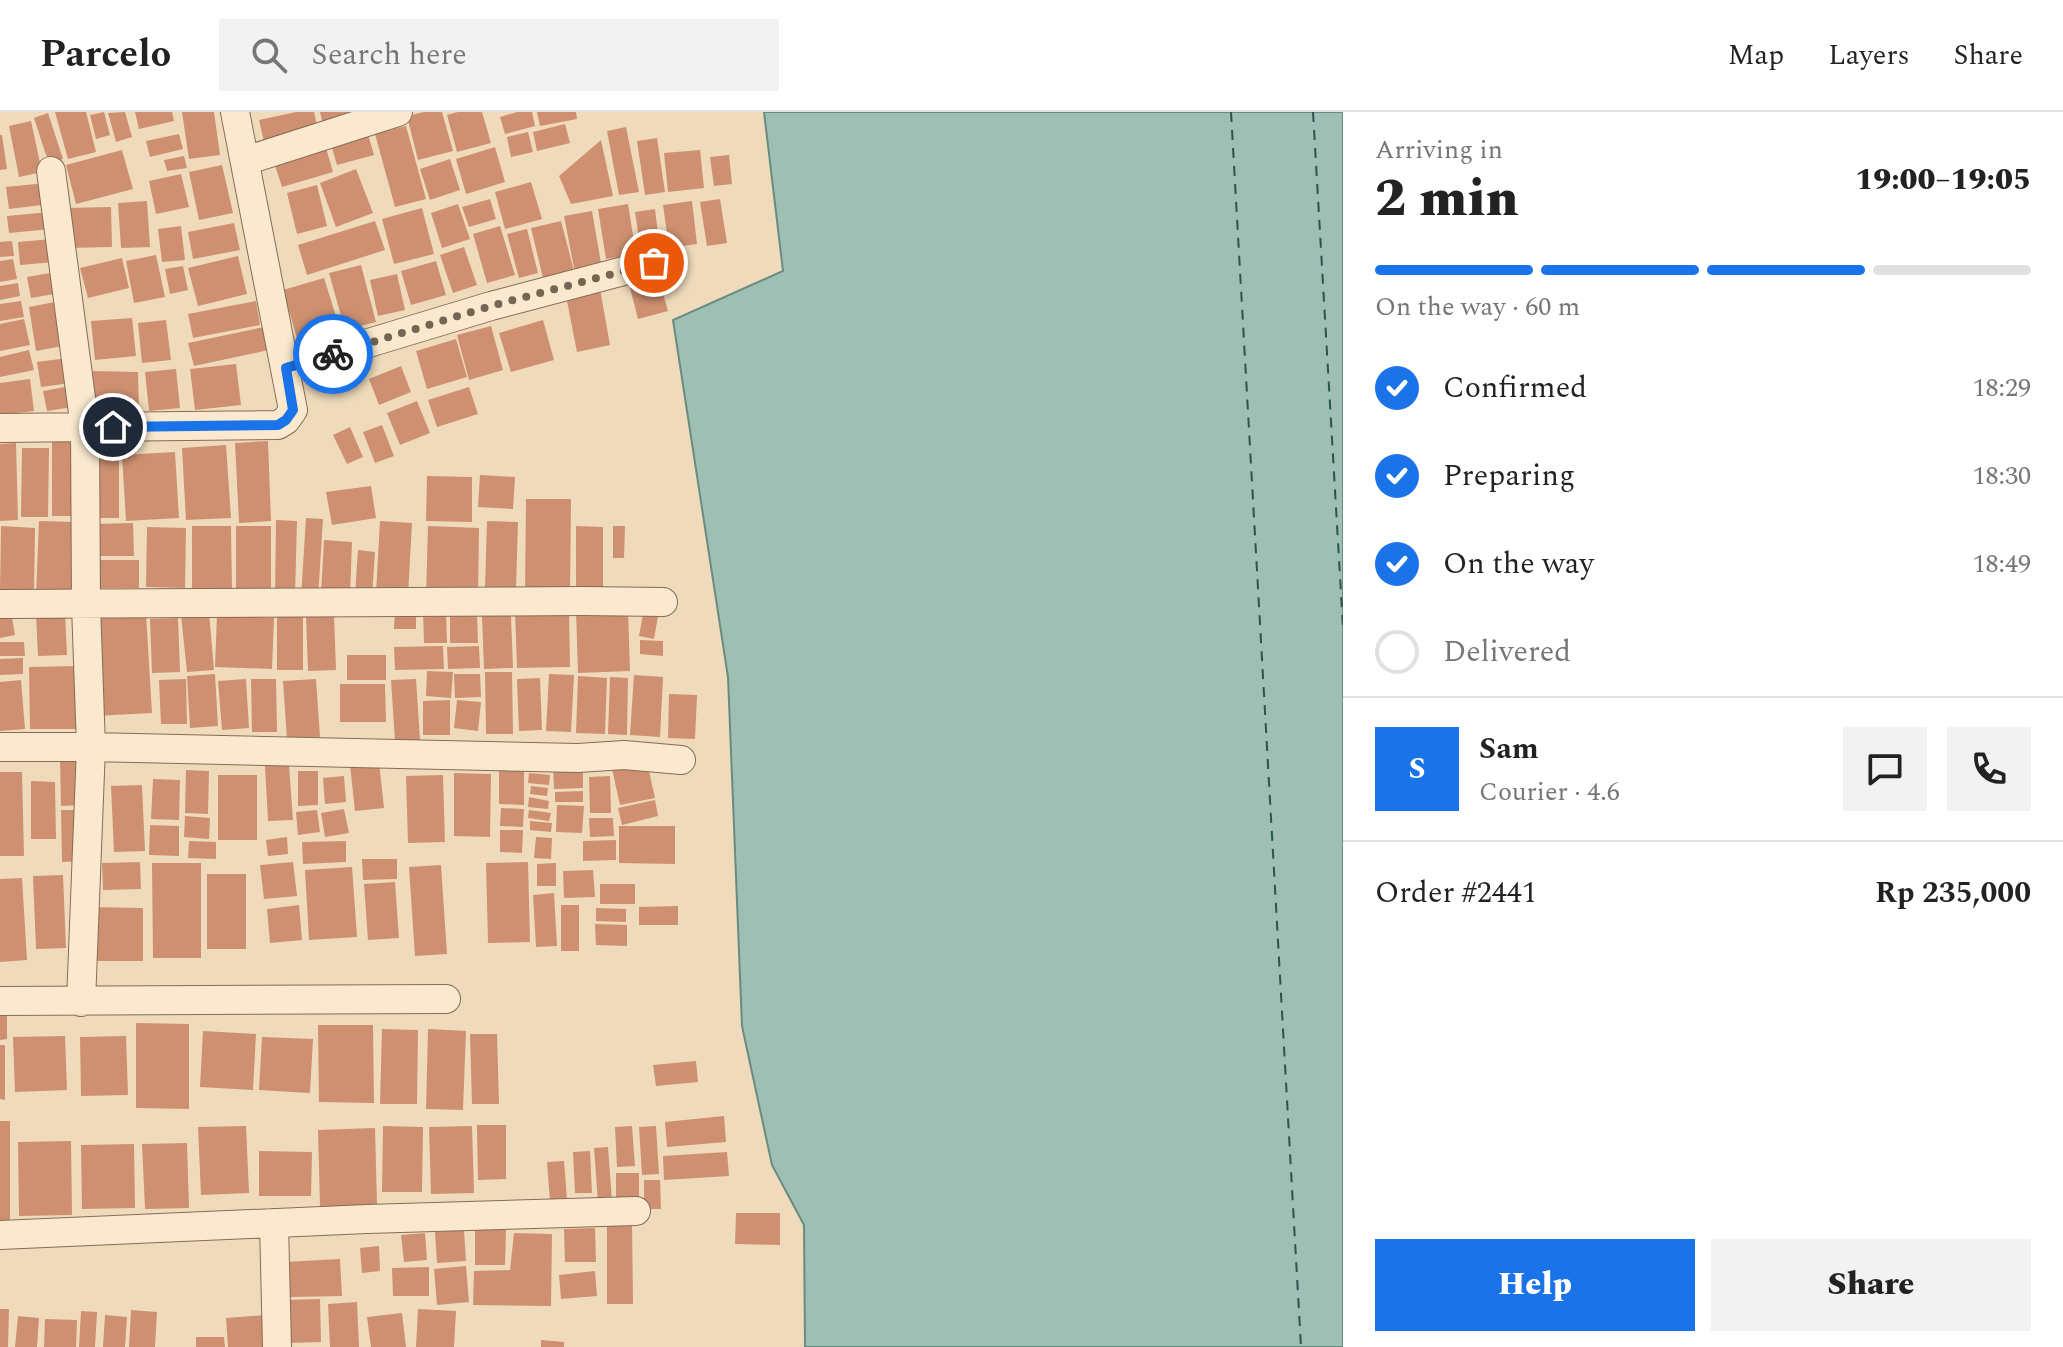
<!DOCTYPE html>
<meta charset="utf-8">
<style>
:root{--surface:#fff;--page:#f2f2f2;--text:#222;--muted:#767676;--line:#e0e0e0;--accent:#1a73e8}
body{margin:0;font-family:Spectral,serif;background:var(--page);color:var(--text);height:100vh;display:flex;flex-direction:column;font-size:30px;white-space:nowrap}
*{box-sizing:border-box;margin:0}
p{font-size:26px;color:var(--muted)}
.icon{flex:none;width:44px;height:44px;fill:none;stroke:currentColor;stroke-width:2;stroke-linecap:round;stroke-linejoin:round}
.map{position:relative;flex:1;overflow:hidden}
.panel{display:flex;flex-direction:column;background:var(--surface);width:720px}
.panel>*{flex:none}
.pin{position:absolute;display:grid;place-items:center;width:68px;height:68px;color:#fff;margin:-34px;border:4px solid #fff;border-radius:50%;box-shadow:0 2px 8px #0007}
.courier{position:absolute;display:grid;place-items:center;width:80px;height:80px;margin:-40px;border:6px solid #1a73e8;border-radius:50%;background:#fff;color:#222;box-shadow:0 2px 10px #0007}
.overview em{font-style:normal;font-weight:800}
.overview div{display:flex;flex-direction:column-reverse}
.overview{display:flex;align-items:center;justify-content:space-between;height:136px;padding:0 32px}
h1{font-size:52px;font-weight:800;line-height:60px}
.bar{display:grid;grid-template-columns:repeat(4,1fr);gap:12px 8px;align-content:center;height:96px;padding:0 32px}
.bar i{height:10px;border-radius:6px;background:var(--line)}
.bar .current{background:var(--accent)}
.bar p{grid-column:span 4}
.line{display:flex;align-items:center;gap:20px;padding:0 32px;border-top:2px solid var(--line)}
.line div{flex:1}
.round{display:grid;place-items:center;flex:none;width:84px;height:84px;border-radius:0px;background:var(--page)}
ol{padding:0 32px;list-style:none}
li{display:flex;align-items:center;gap:24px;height:88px}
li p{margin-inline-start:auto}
li .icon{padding:8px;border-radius:50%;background:var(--accent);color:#fff;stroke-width:4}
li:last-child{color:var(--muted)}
li i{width:44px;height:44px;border:4px solid var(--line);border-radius:50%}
.button{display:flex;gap:16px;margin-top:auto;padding:16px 32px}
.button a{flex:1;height:92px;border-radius:0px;background:var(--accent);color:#fff;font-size:32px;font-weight:800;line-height:92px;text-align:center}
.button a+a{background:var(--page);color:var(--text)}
header{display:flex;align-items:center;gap:48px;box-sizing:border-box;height:112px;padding:0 40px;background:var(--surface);border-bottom:2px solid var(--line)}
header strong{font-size:38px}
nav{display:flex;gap:44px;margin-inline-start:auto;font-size:28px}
.search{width:560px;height:72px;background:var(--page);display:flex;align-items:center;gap:20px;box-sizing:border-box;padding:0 28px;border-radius:0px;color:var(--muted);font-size:30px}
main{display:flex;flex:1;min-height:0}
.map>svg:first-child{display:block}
.water{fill:#a0bfb4;stroke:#678c80;stroke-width:2}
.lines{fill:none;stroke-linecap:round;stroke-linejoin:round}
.ferry{stroke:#29554f;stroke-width:2;stroke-dasharray:10 8;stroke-linecap:butt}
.building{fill:#ce9070}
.street-casing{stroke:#866b55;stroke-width:30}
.street{stroke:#fae9ce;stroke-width:28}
.done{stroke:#756552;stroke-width:8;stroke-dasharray:0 14.4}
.route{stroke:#1a73e8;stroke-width:10}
</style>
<header>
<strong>Parcelo</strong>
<div class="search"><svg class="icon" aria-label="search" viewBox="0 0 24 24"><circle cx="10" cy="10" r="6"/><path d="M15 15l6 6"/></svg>Search here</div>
<nav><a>Map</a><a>Layers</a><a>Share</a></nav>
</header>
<main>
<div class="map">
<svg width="1343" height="1235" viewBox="0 0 1343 1235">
<rect width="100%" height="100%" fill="#efdbbb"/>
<path class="water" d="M764 0H1343V1235H805L804 1113 772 1053 742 914 728 565 673 208 783 159Z"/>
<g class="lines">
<path class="ferry" d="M1231 0 1301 1235
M1313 0 1343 516"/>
</g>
<path class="building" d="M55 0H86L96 40 68 47Z
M104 0 110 23 96 27 90 3Z
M125 0 132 25 116 30 108 1Z
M135 0H172L174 9 139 17Z
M182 0H214L220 43 189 47Z
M296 0H314L319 22 265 34 259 8Z
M320 0H360L324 17Z
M424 0H442L453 39 418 48 407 4Z
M458 0H482L491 31 457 40 447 3Z
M517 0H532L535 14 505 22 500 5Z
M537 0H576L577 7 540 14Z
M48 1 63 47 49 52 34 6Z
M31 9 42 60 19 65 9 14Z
M565 12 570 31 537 39 533 20Z
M406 14 426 87 395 95 375 22Z
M626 15 639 80 619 83 607 19Z
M367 19 374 43 337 53 330 29Z
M528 20 533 40 511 45 507 25Z
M179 22 183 37 150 45 146 29Z
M0 23H2L7 57 0 58Z
M657 26 665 80 645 83 637 29Z
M601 28 613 84 571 92 559 64Z
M324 29 333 60 282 75 272 44Z
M495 35 505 70 466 82 456 47Z
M122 38 133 77 76 92 66 53Z
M700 38 704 76 668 80 664 41Z
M729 43 732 72 714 74 710 45Z
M184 44 187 56 167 59 164 48Z
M450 47 460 78 430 88 420 57Z
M222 53 233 101 199 108 189 60Z
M356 57 373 101 336 115 320 71Z
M181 62 189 95 156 102 149 69Z
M531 70 542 107 505 117 495 80Z
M46 71 49 92 9 97 6 75Z
M317 73 327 114 297 122 287 81Z
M490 87 496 107 469 115 462 95Z
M720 87 727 131 707 134 700 90Z
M147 89 150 135 121 136 118 91Z
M692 89 697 132 669 136 663 93Z
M458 92 470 127 442 136 431 101Z
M628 92 636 142 606 147 598 97Z
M111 95 112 135 68 136 66 96Z
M422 96 434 142 394 152 382 107Z
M655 97 660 138 641 141 635 100Z
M592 99 602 157 575 161 564 104Z
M50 100 51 117 9 121 7 104Z
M375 109 385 138 307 163 298 133Z
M561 109 574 159 543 166 531 116Z
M234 111 240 138 193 147 188 120Z
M181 114 185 148 162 150 158 117Z
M500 114 515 163 487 171 473 122Z
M527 117 538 161 519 166 507 122Z
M52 127 54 150 20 153 18 130Z
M12 129 14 144 0 145V130Z
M464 135 477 173 453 181 440 143Z
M156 143 165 185 134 191 126 149Z
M238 144 247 182 198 194 188 156Z
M122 146 129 176 88 186 80 156Z
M13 147 17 167 0 170V149Z
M436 149 446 183 411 193 401 159Z
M361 153 376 210 345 218 329 161Z
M183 154 188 178 170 182 165 157Z
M56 160 60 181 31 186 27 165Z
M657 160 668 199 638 207 628 168Z
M397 162 405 198 378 204 370 168Z
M324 166 340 217 298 230 283 178Z
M18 171 20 184 0 188V174Z
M600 177 610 233 577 240 566 184Z
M65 188 73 232 36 239 29 195Z
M21 189 24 205 0 209V192Z
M256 189 260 213 193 226 188 202Z
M132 206 136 244 95 248 91 209Z
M24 207 30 233 0 239V212Z
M166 208 171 248 142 251 138 211Z
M543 208 554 248 511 260 499 221Z
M491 214 503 258 469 268 457 223Z
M264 215 269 238 194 254 188 231Z
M456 227 467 265 427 277 416 239Z
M29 238 34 258 0 265V245Z
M75 245 78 270 41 275 37 250Z
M236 252 241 293 195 298 190 257Z
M401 254 411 280 379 293 369 267Z
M176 257 180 296 149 299 145 260Z
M93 259 138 260 139 300H94Z
M30 267 34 299 0 303V271Z
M76 273 79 294 47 299 43 279Z
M469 275 478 302 437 315 428 288Z
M417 289 430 321 400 333 387 301Z
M382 313 394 344 375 351 363 320Z
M350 315 363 345 347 352 333 323Z
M268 329 271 409 239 411 235 331Z
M52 330H82L81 404H52Z
M16 331 18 408 0 409V332Z
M226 333 231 406 186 408 182 336Z
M91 335 119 336V406H91Z
M22 336H49L48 405H21Z
M175 340 179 406 126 409 122 343Z
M480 363 515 365 513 397 478 395Z
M427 364 472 365V410L426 409Z
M371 374 376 406 332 413 326 380Z
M526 387H571L570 484 525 482Z
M306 406 323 407 318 486 301 485Z
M276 408 297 409 295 483H275Z
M39 409 76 410 73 484 36 483Z
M380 409 412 411 408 483 376 481Z
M487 409 518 410 516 477 485 476Z
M133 411 134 444H95L94 412Z
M1 414 35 416 34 481 0 479Z
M192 414H231L232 477H192Z
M236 414H271V482L236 481Z
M428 414 479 416 478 487 426 485Z
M576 414 603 415V480H576Z
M613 414H625L624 446H613Z
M147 415 186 416 185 476 146 475Z
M324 428 352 430 350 484 321 482Z
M358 438 375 440 372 484 355 483Z
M92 448H139V476H92Z
M645 491 660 493 654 527 639 524Z
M395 498 416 499V517H394Z
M628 498 630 559 578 561 576 499Z
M11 499 15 523 0 526V501Z
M515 499H569L570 555 517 556Z
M65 500 67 543 38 544 36 502Z
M209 500 214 558 187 560 181 503Z
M423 500H446L447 531H424Z
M450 501H477L478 531H450Z
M146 502 152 601 94 604 89 505Z
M217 503 274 506 272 557 215 555Z
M334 503 336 558 308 559 306 504Z
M482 504H511L513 556 484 557Z
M277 505H303V558H277Z
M178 506 180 560 152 561 150 507Z
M640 528 663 529V544L640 542Z
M0 530H24L25 544H0Z
M443 534 444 557 395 558 394 535Z
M479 534 480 556 448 557 447 535Z
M347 543H386V568H347Z
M23 546V562L0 563V547Z
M80 554 81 617H30L29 555Z
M427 559 453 560 451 586 426 584Z
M485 560H512L513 622H486Z
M215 562 218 614 190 616 187 564Z
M454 562H480L481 585 455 586Z
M549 562 574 563 571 620 546 619Z
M634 563 663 565 660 625 630 623Z
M578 564 607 566 605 622 576 621Z
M610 565 628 566 627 623 608 622Z
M540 566 542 618 519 619 517 567Z
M186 567 187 612H161L159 568Z
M246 567 249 616 222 618 218 569Z
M251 567H276L277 620H252Z
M316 567 320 625 287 627 283 569Z
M416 567 420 628 395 629 391 568Z
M21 568 25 617 0 619V570Z
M340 572H385L386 610H340Z
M669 582 697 583 695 627 668 626Z
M450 588V623H423V589Z
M457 588 481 590 478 619 454 616Z
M81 645 82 693 61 694 60 646Z
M379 650 384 696 355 699 350 653Z
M647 650 655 686 620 693 612 657Z
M289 653 293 708 268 709 265 654Z
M553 655H583V676L554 677Z
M186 658 209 659 208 702 185 701Z
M499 658H524V693L499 692Z
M298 659H318V693L298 694Z
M0 660H22L24 744H0Z
M454 661 491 662 490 725 454 724Z
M529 661 550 663 549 673 528 671Z
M218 663H257V728H218Z
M443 663 445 730 408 731 406 664Z
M344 664 346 690 325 692 323 666Z
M610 664 611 701H590L589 665Z
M153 667 180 668 179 708 151 707Z
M31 669 55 670 56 727H31Z
M142 673 145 739 114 740 111 674Z
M531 674 548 676 547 684 530 682Z
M583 679V690H555V680Z
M529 685 549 689 548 697 528 695Z
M655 688 658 704 622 713 618 696Z
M557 693 584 694 582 721 556 720Z
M501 696 524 697 523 715 500 714Z
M344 697 349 721 325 725 321 701Z
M61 698H82V749L62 750Z
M317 698 320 720 298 723 296 700Z
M529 698 551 701 549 709 528 706Z
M185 704 210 706 209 727 184 725Z
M589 706H613L614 724 590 725Z
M530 709 552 711 551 720 530 718Z
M150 713 179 714V744L149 743Z
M619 714H675V752L619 751Z
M500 718H523L522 741 500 740Z
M287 725 288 742 268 744 266 728Z
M536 725 552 726 551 747 534 746Z
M616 728V748L583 749V729Z
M189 729 216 730V747L188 746Z
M346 729V750L303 752 302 730Z
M362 747H397V767L363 768Z
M140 750 141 777 103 778 102 751Z
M293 750 297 784 264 787 260 753Z
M528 750 530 830 488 831 486 751Z
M152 751H201V846H153Z
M556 751V774H537V752Z
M441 753 447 842 415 844 409 755Z
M352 755 357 825 309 828 305 758Z
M593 758 595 785 564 786 563 759Z
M207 762H246V837H207Z
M63 763 66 836 36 837 33 764Z
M22 766 27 848 0 850V767Z
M395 770 399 826 368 828 364 772Z
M600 772H635V792H600Z
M554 781 557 834 536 835 533 783Z
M299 793 302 828 270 831 267 797Z
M561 793H579V839H561Z
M678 794V813H639V795Z
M89 795 143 796V849H90Z
M596 796 626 797V810L596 809Z
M595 812 627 813V834L596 833Z
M0 901H7V927L0 928Z
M136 911 189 912V997L136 996Z
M318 913H373L374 991 319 990Z
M382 917 418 918 417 992H380Z
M428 917 466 919 463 998 426 997Z
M203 919 256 922 253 978 200 975Z
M470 922H497L499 992H472Z
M65 924 67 978 15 980 13 925Z
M126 924 128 983 81 984 80 925Z
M262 925 313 927 310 981 259 978Z
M0 933H5V988L0 987Z
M696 949 698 970 656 974 653 953Z
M724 1004 726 1030 667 1035 665 1010Z
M0 1009H10V1110H0Z
M477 1013H506V1067L478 1068Z
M246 1014 249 1081 201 1083 198 1015Z
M383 1014 423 1015 422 1080H382Z
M472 1014 474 1081 431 1082 429 1015Z
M632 1014 635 1054 617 1055 615 1015Z
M656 1014 659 1062 642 1063 639 1015Z
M375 1016 377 1093 320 1095 318 1018Z
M71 1029 72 1103 19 1104 18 1030Z
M187 1031 189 1096 145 1097 142 1032Z
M134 1032 135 1096 82 1097 81 1033Z
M608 1035 612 1089 598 1090 594 1036Z
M259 1039 312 1040 311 1084H259Z
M590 1039 592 1081H575L573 1040Z
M727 1040 729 1064 664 1068 663 1044Z
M564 1049 567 1087 550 1089 547 1050Z
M616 1061H639V1094H616Z
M644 1068H660L661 1097H644Z
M736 1101H780V1133L735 1132Z
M607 1107H632L633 1192H607Z
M475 1116H506L505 1153H475Z
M595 1116 596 1150H565L564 1117Z
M464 1118 466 1149 437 1151 435 1120Z
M425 1121 427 1148 404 1150 401 1123Z
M514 1121 552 1122 551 1194 473 1193 474 1159 510 1158Z
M379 1134 380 1159 362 1161 360 1136Z
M340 1147 342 1184 290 1185 284 1150Z
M466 1154 469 1190 437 1193 434 1157Z
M429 1155V1184H393L392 1156Z
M595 1159 597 1184 561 1187 559 1163Z
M320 1187 321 1230 286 1231 285 1188Z
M357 1190 359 1235H330L328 1192Z
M0 1197H9L8 1235H0Z
M418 1197 456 1199 454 1235H416Z
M131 1198 157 1200 155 1235H129Z
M81 1199 97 1200 95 1235H79Z
M402 1201 406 1235H371L367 1205Z
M105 1203 127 1205 125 1235H103Z
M266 1203 268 1235H228L226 1206Z
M18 1204 39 1206 37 1235H15Z
M45 1207 77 1208 76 1235H44Z
M196 1225H224L225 1235H196Z
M541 1228 564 1230V1235H541Z"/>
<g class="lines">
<defs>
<path id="street" d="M245 49 398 0
M51 59 85 316 86 493 91 635 81 890
M286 256 491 194 654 151
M0 316 278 313 286 308 293 298 235 0
M0 492 583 489 663 490
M0 635H91L578 646 624 643 681 648
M0 889 446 887
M274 1111 277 1235
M0 1123 367 1107 636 1099"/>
</defs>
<use href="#street" class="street-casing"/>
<use href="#street" class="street"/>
</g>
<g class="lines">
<path class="done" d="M333 242 491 194 654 151"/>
<path class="route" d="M113 315 278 313 286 308 293 298 286 256 333 242"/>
</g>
</svg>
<div class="pin" style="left:654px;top:151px;background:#ea580c"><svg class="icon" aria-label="bag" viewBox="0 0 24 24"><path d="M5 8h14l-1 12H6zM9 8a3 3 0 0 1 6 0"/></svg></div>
<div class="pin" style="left:113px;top:315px;background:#1f2937"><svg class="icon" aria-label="home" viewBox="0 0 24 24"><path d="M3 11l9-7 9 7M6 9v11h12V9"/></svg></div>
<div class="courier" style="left:333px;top:242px"><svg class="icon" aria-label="bike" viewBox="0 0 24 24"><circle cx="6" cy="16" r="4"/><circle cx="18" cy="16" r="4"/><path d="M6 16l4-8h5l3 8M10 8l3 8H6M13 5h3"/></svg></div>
</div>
<section class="panel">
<div class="overview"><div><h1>2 min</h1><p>Arriving in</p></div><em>19:00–19:05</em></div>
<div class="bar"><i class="current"></i><i class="current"></i><i class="current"></i><i></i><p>On the way · 60 m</p></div>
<ol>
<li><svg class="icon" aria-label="check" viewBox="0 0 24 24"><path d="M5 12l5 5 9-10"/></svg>Confirmed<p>18:29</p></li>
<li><svg class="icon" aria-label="check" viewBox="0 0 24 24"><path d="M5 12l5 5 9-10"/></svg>Preparing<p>18:30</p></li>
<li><svg class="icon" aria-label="check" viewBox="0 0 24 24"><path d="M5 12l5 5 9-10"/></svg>On the way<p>18:49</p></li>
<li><i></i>Delivered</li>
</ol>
<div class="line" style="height:144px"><b class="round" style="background:var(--accent);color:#fff">S</b><div><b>Sam</b><p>Courier · 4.6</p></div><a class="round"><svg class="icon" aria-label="chat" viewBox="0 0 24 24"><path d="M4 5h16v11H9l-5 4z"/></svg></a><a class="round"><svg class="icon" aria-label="phone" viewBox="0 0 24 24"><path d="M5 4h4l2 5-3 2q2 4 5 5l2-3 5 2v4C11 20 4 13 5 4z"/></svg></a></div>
<div class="line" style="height:104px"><div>Order #2441</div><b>Rp 235,000</b></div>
<div class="button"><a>Help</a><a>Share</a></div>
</section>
</main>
